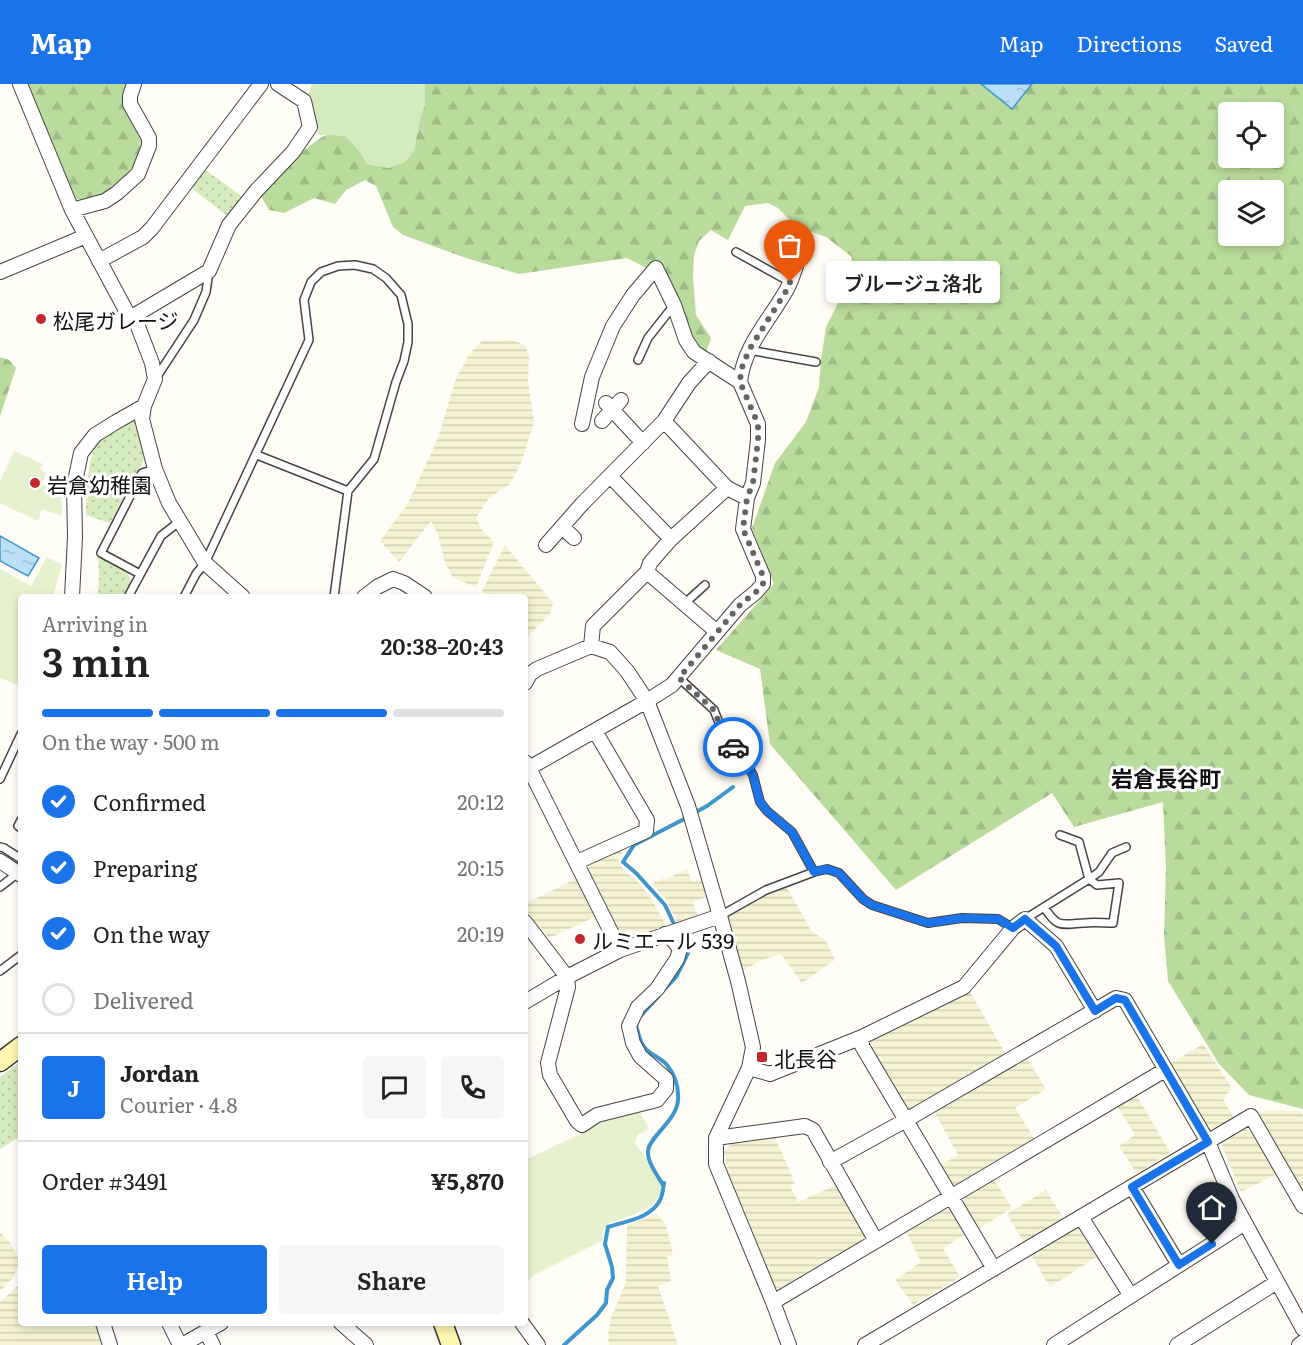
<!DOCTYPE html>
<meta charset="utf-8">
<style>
:root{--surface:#fff;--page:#f6f6f6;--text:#222;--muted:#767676;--line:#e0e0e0;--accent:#1a73e8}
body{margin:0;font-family:Literata,"Noto Sans JP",serif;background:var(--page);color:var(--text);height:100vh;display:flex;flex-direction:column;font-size:22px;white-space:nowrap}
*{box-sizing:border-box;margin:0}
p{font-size:20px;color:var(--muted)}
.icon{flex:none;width:33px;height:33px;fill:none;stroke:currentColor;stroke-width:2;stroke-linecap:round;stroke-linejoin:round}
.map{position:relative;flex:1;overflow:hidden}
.details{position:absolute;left:18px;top:510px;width:510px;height:732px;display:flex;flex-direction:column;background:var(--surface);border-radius:6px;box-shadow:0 3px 9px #0003}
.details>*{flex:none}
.fabs{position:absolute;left:1218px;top:18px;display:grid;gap:12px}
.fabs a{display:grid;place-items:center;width:66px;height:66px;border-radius:6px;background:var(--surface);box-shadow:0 3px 9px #0003;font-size:30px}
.pin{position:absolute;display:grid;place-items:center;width:51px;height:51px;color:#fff;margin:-62px -26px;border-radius:50% 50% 50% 0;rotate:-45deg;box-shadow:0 0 6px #0007}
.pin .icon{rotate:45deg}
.courier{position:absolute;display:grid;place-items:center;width:60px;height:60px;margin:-30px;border:4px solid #1a73e8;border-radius:50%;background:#fff;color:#222;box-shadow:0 2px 8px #0007}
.bubble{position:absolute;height:42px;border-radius:6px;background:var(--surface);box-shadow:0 3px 9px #0003;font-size:20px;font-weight:600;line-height:42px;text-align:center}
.overview em{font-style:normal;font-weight:600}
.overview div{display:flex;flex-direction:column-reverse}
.overview{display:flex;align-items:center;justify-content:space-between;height:102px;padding:0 24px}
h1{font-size:39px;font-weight:600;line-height:45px}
.bar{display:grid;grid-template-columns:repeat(4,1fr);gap:9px 6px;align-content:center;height:72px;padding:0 24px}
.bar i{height:8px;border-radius:4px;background:var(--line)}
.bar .active{background:var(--accent)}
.bar p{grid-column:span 4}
.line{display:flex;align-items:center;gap:15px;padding:0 24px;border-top:2px solid var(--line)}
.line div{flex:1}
.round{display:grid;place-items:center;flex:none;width:63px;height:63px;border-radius:6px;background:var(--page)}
ol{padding:0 24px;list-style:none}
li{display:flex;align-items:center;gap:18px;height:66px}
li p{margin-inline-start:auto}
li .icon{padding:6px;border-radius:50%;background:var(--accent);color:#fff;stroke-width:4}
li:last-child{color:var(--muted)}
li i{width:33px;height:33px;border:3px solid var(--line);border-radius:50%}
.cta{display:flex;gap:12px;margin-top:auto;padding:12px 24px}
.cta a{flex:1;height:69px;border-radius:6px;background:var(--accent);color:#fff;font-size:24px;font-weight:600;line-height:69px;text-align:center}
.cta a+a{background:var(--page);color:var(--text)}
header{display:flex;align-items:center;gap:36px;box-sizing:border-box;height:84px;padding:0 30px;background:var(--accent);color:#fff}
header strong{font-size:28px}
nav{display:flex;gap:33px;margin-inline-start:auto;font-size:21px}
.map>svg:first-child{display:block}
.farmland{fill:url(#farmland-rules)}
.grass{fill:#d5ebbd}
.forest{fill:url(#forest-firs);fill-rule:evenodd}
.park{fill:url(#park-dots)}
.pitch{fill:#e6f2cf}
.water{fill:url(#water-ripples);stroke:#3f96cf;stroke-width:1.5}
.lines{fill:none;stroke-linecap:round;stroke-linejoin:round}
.stream{stroke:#3f96cf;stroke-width:4}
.lane-casing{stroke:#444;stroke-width:10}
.street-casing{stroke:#444;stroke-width:16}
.secondary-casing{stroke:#333;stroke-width:21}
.lane{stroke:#fff;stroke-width:7}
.street{stroke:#fff;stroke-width:14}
.secondary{stroke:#fff6b0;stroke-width:18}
.done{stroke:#646461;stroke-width:6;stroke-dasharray:0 10.8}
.route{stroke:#1a73e8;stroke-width:8}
.poi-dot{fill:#c4262e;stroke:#fff;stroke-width:2}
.labels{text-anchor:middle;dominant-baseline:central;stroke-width:6;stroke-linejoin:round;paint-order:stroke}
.poi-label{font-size:21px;fill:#111;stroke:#fff;text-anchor:start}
.neighbourhood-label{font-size:22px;font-weight:bold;fill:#111;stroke:#fff}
</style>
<header>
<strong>Map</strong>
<nav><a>Map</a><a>Directions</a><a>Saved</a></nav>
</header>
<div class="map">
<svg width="1303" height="1261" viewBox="0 0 1303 1261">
<defs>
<pattern id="farmland-rules" width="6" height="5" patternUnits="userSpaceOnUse" patternTransform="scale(1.5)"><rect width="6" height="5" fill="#f6f3d4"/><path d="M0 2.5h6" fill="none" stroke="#d2cfb5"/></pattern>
<pattern id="forest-firs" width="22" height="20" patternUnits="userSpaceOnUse" patternTransform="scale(1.5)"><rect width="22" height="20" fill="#b9dc9c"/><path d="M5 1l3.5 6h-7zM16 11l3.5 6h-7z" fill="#9ebc85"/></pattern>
<pattern id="park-dots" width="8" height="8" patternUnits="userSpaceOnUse" patternTransform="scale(1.5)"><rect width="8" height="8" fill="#d5ebbd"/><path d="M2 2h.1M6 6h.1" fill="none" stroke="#b6c8a1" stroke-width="1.8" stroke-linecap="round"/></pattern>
<pattern id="water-ripples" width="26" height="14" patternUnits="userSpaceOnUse" patternTransform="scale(1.5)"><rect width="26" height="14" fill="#b9e0f7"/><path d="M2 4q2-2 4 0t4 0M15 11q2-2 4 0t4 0" fill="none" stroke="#9ebfd3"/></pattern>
</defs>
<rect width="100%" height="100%" fill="#fffdf5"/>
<path class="farmland" d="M511 256 525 261 529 272 528 296 534 338 522 377 510 400 488 415 476 434 482 446 494 458 476 503 453 494 445 479 438 450 431 437 399 478 380 457 407 421 429 374 439 351 455 297 468 272 482 257Z
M505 461 553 519 550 530 525 555V513H486L482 507Z
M621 765 623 768 618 777 625 788 635 795 649 811 666 841 629 860 620 856 586 789 591 781Z
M687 785 692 798 705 794 711 811 693 818 698 833 677 838 665 814 652 800 663 794 664 796Z
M578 794 597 832 549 854 527 829 525 825V820Z
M786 802 812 848 826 857 835 876 802 899 781 870 762 876 742 887 725 832 756 815Z
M969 906 1007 972 914 1028 907 1027 872 966 871 960 873 955Z
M1203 960 1232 1004 1223 1015 1234 1034 1217 1044 1207 1043 1171 979Z
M1026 973 1046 1005 1015 1024 1036 1057 958 1100H951L940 1082 958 1071 934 1027Z
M1135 1009 1170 1068 1137 1090 1119 1062 1135 1051 1116 1020Z
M1268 1026 1300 1027 1303 1031V1109L1255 1029Z
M1245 1045 1252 1049 1277 1090 1241 1108 1222 1062 1226 1056Z
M775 1053 795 1099 790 1102 798 1118 839 1100 865 1145V1151L862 1157 779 1204H772L751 1152 728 1090 724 1068 732 1059Z
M992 1092 1012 1124 978 1145 963 1119 966 1108Z
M1046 1106 1064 1135 1024 1159 1007 1130Z
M947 1122 957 1127 969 1148 943 1164 960 1193 913 1221 895 1196 921 1178 906 1147Z
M657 1130 666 1141 673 1170 667 1173 671 1197 658 1202 678 1261H609L608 1252 611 1234 626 1199 627 1141Z
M1080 1142 1101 1170 1050 1203 1031 1171Z
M0 1148 10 1159 20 1177 13 1194 0 1207Z
M21 1199V1239H98L105 1261H0V1218Z"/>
<path class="grass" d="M312 0H425V20L419 39 414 67 405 78 388 84 367 80 358 65 345 52 318 51 317 38 308 11Z"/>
<path class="forest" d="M26 0H129L122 17 141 57C140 63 139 70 136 76 126 97 96 126 72 113Z
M425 0H981L1012 25 1032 0H1303V1025L1249 1011 1219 980 1168 897 1164 852 1166 784 1163 718 1074 743 1052 709 896 806 770 660 760 585 716 566 774 500 752 444 775 379 806 338 819 303 821 276 826 243 848 199 852 173 826 153 795 142 778 124 768 119 745 122 728 156 711 146 699 157 694 171 693 194 696 231 711 254 706 269 691 258 654 188 627 174 519 190 463 173 403 151 393 143 376 102 365 96 346 106 335 120 314 114 284 129 269 126 261 112C274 97 309 57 327 51 332 50 340 52 345 52L358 65 367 80 388 84 405 78 414 67 419 39 425 20ZM1228 28H1274V74H1228ZM1228 106H1274V152H1228Z
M0 273 9 276 16 284 0 332Z"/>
<path class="park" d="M204 85 243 113 229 133 190 103Z
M135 336 138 350 146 371 110 439 86 431C87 410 86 368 102 354 110 347 126 341 135 336Z
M98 473C115 479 124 479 131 497L122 513H98L99 491Z
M21 977V1052L0 1065V993Z"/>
<path class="pitch" d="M14 367 43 380 41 386 46 389 42 400 58 408 61 401 62 432 42 425 38 437 0 419V397Z
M47 473 62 481 53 513H21V602L0 594V485L31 502Z
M640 1027 649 1045 637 1051 635 1059 659 1093 662 1108 651 1122 633 1131 609 1139 602 1148 603 1156 536 1190 525 1198V1076L578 1051 598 1037Z"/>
<path class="water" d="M981 0H1032L1012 25Z
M0 452 39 474 28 492 0 477Z"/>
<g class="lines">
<path class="stream" d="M694 729 707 722 733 703
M662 908 676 893 688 869 684 855 674 840 665 821 636 789 623 778 634 761 688 733
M564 1261 597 1231 606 1219 607 1206 613 1194 612 1183 605 1160 608 1143C626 1137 653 1134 661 1114 663 1109 663 1104 664 1099L663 1101C658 1092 647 1078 648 1067 649 1053 677 1036 678 1016 679 1003 675 991 667 981 661 974 651 971 645 964 639 958 638 946 635 938L658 913"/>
<defs>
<path id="lane" d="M736 168 790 198
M749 266 816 278
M638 276 648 254 674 221
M156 294 194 236 206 208 209 187
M257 371 348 407
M140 490 101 469 142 389 155 385
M128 513 161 452 180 437
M184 513 196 490 205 479 309 256 304 216 311 198 321 188 338 182 355 181 373 185 386 194 401 211 408 240V258L404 277 396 298 374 375 348 407 334 513
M684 520 705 501
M679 594 714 626 720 641 733 663 745 678 753 691 760 718 767 727 792 748 814 788
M0 695 21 650
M21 736 18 742 21 744
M0 763 4 764 21 775
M0 803 18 789
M1044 823C1058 845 1061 840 1084 839 1094 838 1104 839 1113 839L1119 799 1097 801 1089 795 1099 788 1112 769 1126 763
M720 832 766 806 814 788 827 785 839 789 863 815 872 821 928 839 962 834 998 835 1013 844
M1025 835 1089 795 1079 758 1060 751
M0 887 21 871"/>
<path id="street" d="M20 0 72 126 130 234 137 240 152 279 155 295 144 322 142 335 155 385 169 419 205 479 243 513
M72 126 105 117 117 109 138 90 149 62V54L130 20V12L134 0
M99 177 143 153 152 144 261 0
M0 188 86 152
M130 234 209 187 229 141 256 107 293 68 310 43 304 17 278 0
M740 298C744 261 770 236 787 205 792 196 795 184 799 174
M606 319 643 359
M602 337 621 316
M664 337 727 404 747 414
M610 392 671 455
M562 443 574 454
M546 461 582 420 664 337 689 299 709 277
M647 488 717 548
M72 513 75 453 74 402 81 369 95 351 116 338 144 322
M364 513 377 503 393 495 404 499 425 513
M591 562 593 542 647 488 650 479 671 455 727 404
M525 599 530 590 537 585 591 562 610 568 627 587 647 617 688 722 720 832 738 897 753 963 749 984 716 1054V1080L773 1218 789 1261
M525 678 529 684 647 617 672 601 740 521 756 508 763 500V492L743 445 747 414 753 399 758 356V340L740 298 694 268 686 256 674 221 656 184 633 211 613 242 592 293 582 340
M529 684 620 866
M0 777 21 791
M577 778 646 747 647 736 595 647
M525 838 567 893 568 903 548 979 550 991 577 1037 582 1041 597 1031 657 1016 666 1005V995L640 972 633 959 629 942 638 923 657 905 677 875 680 865 673 856 665 850
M525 918 567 893 620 866 720 832
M862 953V962L994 1185
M749 984 770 990 862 953 964 903 1013 844 1025 835 1056 862 1095 927
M716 1054 805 1042 813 1046 876 1157
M830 1078 906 1036 1116 914 1125 916 1208 1058 1232 1115 1303 1245
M1132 1103 1179 1181
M1081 1133 1131 1212
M773 1218 1165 986
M103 1239 110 1261
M169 1239 180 1261
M341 1239 366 1261
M522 1239 538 1261
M206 1248 213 1261
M182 1261 221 1239
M865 1261 1251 1032 1303 1122
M1054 1261 1245 1139
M1177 1261 1277 1198
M1299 1261 1303 1258"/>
<path id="secondary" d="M0 978 21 962
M443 1239 451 1261"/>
</defs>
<use href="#lane" class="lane-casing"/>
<use href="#street" class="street-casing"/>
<use href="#secondary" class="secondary-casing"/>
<use href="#lane" class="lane"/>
<use href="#street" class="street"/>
<use href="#secondary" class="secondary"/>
</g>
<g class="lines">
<path class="done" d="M733 663 720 641 714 626 679 594 740 521 756 508 763 500V492L743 445 747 414 753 399 758 356V340L740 298 741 286 749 266 788 204 790 198"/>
<path class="route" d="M733 663 745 678 753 691 760 718 767 727 792 748 814 788 827 785 839 789 863 815 872 821 928 839 962 834 998 835 1013 844 1025 835 1056 862 1095 927 1116 914 1125 916 1208 1058 1132 1103 1179 1181 1212 1160"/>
</g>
<g class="poi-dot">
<circle cx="41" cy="235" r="6"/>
<circle cx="35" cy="399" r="6"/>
<circle cx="580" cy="855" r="6"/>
<rect x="756" y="967" width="12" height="12" rx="3"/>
</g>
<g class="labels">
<g class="poi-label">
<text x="53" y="235">松尾ガレージ</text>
<text x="47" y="399">岩倉幼稚園</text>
<text x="592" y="855">ルミエール 539</text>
<text x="774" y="973">北長谷</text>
</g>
<g class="neighbourhood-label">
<text x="1166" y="693">岩倉長谷町</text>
</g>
</g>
</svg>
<div class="fabs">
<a><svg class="icon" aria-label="locate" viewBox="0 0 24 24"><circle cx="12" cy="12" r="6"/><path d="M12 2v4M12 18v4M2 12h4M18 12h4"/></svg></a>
<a><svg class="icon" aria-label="layers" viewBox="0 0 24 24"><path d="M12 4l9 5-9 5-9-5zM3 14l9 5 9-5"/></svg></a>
</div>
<div class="pin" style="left:790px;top:198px;background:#ea580c"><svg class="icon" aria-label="bag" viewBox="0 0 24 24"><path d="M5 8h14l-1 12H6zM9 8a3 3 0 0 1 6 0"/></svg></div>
<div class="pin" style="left:1212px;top:1160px;background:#1f2937"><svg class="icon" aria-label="home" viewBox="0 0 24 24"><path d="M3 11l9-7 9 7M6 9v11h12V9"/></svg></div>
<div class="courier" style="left:733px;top:663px"><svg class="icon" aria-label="car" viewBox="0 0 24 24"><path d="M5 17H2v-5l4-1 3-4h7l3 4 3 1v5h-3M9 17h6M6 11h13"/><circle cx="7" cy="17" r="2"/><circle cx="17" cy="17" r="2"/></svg></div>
<div class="bubble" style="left:826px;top:177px;width:174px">ブルージュ洛北</div>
<section class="details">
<div class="overview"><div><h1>3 min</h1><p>Arriving in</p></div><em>20:38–20:43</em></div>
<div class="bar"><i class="active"></i><i class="active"></i><i class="active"></i><i></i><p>On the way · 500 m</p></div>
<ol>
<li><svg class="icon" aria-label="check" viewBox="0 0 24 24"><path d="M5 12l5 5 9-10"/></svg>Confirmed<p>20:12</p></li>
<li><svg class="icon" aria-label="check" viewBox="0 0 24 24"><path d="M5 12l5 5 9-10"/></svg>Preparing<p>20:15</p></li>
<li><svg class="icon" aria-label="check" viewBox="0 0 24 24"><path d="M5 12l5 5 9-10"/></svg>On the way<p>20:19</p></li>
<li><i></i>Delivered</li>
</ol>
<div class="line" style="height:108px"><b class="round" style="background:var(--accent);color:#fff">J</b><div><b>Jordan</b><p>Courier · 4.8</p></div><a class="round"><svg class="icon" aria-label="chat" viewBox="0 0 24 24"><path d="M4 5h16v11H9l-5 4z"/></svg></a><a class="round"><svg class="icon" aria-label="phone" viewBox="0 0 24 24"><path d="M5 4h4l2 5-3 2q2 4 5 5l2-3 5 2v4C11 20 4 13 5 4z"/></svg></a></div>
<div class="line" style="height:78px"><div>Order #3491</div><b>¥5,870</b></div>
<div class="cta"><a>Help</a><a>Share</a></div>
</section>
</div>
